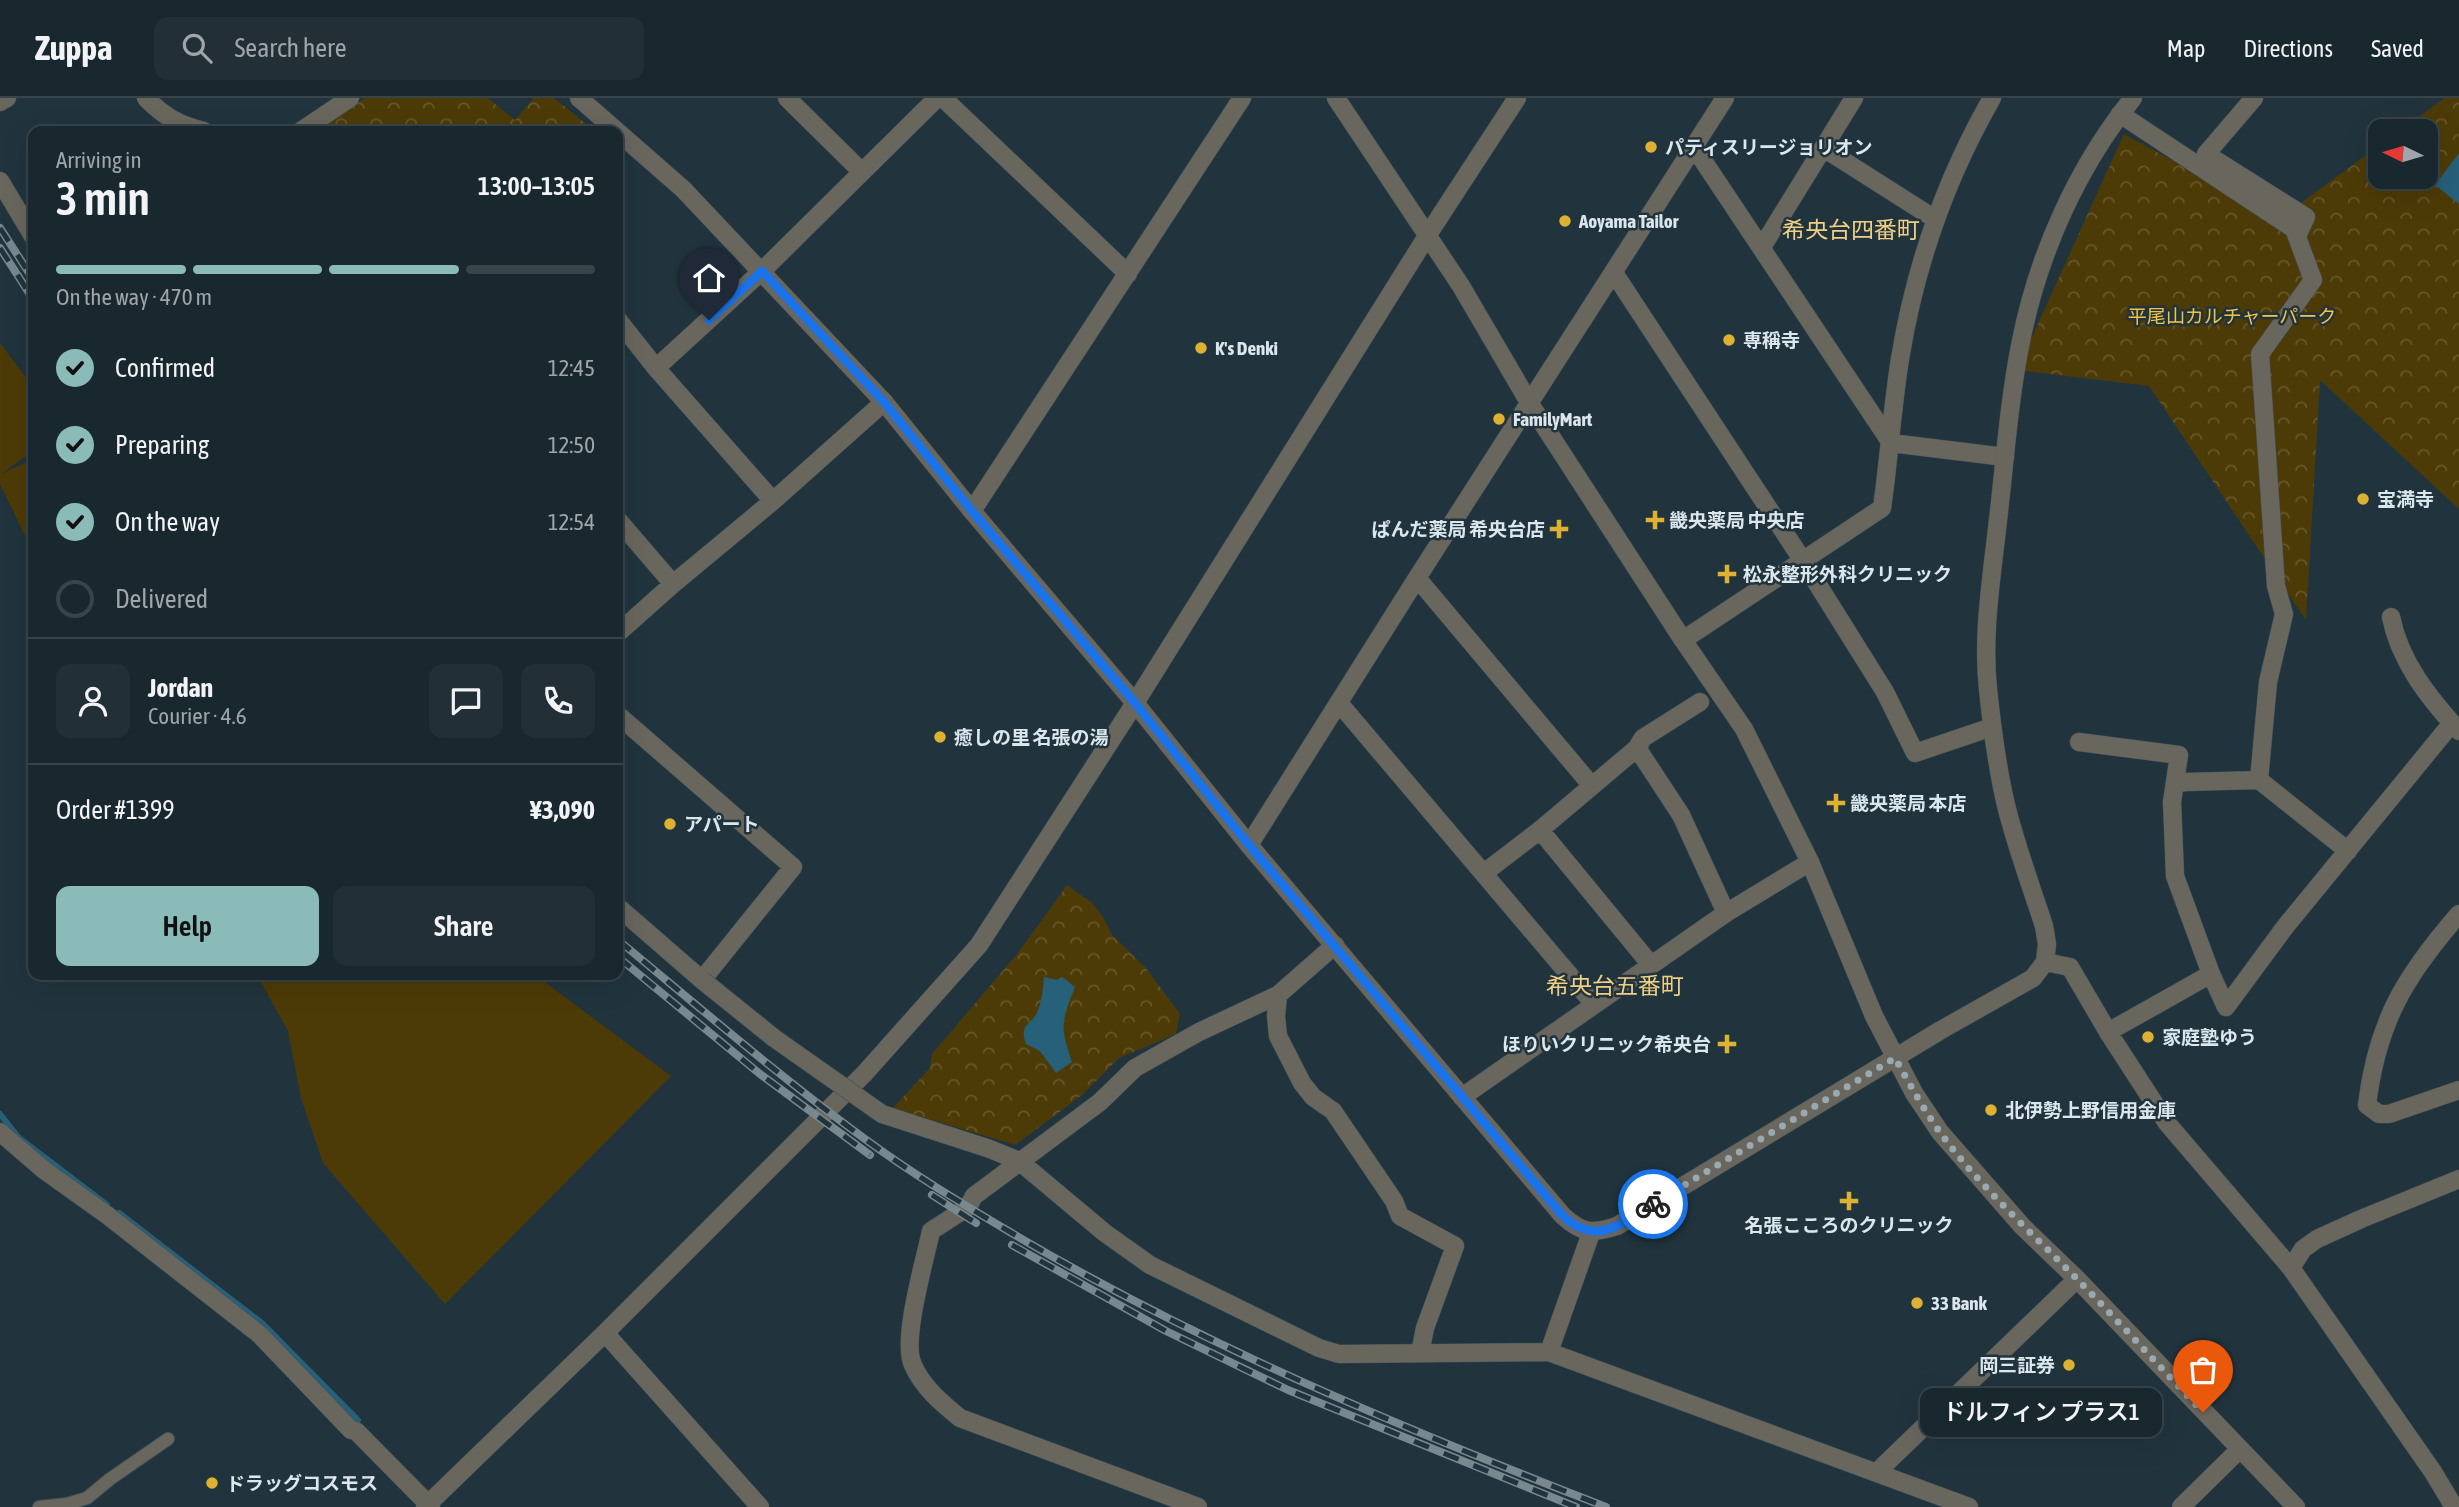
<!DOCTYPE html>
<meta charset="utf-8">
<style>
:root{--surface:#19272e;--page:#222f36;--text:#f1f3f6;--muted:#9fa5aa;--line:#37444a;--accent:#8bbbb9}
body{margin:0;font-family:"Asap Condensed","Noto Sans JP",sans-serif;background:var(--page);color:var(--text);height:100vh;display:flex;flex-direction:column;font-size:26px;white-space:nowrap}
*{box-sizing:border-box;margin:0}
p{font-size:23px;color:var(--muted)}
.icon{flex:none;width:38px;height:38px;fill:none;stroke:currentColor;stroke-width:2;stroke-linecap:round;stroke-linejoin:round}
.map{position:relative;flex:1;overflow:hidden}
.panel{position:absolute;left:28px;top:28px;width:595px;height:854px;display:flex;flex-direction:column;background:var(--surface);border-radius:14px;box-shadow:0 7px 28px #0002,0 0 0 2px var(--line)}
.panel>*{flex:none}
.needle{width:46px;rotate:275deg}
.controls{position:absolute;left:2368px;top:21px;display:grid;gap:14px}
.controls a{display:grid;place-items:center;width:70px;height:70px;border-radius:14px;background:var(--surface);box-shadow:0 7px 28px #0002,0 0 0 2px var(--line);font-size:35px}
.pin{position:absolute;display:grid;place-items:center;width:60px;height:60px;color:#fff;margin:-72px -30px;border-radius:50% 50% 50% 0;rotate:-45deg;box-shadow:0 0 7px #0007}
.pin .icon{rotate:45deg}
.courier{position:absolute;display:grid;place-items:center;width:70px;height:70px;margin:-35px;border:5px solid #1a73e8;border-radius:50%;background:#fff;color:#222;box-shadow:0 2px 9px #0007}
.bubble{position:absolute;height:49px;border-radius:14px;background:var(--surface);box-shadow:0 7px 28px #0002,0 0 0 2px var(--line);font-size:23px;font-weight:600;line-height:49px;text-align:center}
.head em{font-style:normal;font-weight:600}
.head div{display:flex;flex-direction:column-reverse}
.head{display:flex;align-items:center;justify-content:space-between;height:119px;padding:0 28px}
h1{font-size:46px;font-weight:600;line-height:52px}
.bar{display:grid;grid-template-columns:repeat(4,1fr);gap:10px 7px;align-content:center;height:84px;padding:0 28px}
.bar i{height:9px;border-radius:5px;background:var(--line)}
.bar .selected{background:var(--accent)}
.bar p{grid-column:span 4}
.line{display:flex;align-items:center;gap:18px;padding:0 28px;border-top:2px solid var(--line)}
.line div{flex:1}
.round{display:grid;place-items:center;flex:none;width:74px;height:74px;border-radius:14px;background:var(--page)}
ol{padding:0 28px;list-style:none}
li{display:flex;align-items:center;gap:21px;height:77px}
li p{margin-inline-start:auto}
li .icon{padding:7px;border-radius:50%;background:var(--accent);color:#111;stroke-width:4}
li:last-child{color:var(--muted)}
li i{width:38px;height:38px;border:4px solid var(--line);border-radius:50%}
.primary-button{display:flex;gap:14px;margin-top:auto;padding:14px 28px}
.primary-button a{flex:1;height:80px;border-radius:14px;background:var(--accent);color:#111;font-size:28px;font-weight:600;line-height:80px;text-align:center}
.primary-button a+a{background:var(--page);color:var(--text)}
header{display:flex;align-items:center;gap:42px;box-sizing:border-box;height:98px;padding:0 35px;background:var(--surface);border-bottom:2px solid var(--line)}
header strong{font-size:33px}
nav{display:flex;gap:38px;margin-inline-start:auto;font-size:24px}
.search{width:490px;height:63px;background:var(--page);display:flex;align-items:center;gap:18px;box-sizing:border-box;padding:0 24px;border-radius:14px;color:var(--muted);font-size:26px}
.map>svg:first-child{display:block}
.park{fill:url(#park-crowns)}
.garden{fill:#4d3b07}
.water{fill:#266079}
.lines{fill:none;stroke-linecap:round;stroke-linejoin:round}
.stream{stroke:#266079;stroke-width:6}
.service-casing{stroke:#3f5159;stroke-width:14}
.minor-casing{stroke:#3f5159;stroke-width:19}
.tertiary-casing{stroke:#3f5159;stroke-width:19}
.service{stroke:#69665e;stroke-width:12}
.minor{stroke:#69665e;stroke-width:18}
.tertiary{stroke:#69665e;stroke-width:18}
.rail-casing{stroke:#79888f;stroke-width:8}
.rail{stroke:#21343d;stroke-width:5;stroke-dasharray:16;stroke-linecap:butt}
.minor-bridge-casing{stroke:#3f5159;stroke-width:19;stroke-linecap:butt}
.minor-bridge{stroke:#69665e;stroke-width:18}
.done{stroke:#9aa8af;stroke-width:7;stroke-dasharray:0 12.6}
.route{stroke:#1a73e8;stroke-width:9}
.poi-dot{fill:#deb133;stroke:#21343d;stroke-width:2.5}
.labels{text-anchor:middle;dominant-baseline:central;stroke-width:5;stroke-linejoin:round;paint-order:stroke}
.poi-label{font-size:19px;font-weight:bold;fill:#dbe7ec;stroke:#21343d;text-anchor:start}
.park-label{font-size:19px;fill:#f2c342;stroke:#21343d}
.quarter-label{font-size:23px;fill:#eecf84;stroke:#21343d}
</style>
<header>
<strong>Zuppa</strong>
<div class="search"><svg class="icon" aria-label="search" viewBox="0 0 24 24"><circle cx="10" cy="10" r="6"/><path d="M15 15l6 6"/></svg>Search here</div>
<nav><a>Map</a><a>Directions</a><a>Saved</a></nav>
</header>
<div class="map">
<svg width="2459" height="1409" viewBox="0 0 2459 1409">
<defs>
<pattern id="park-crowns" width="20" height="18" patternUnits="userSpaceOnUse" patternTransform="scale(1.75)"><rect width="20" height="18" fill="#4d3b07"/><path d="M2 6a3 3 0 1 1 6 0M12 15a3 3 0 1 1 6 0" fill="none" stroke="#66572b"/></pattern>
</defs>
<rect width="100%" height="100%" fill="#21343d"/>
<path class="park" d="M365 0H488L515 22 534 0H554L595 33H317Z
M2445 0H2459V411L2320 282 2306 522 2149 288 2017 272 2124 36 2279 121 2380 47V79H2426V33H2399Z
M1067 787 1092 805 1103 819 1112 837 1146 870 1180 916 1176 936 1119 960 1082 997 1015 1047 893 1010 930 970 932 956 1018 855Z"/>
<path class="garden" d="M0 245 33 289V353L1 376 33 361V454L0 386Z
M257 877H535L671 978 445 1206 323 1065 301 1000 288 933Z"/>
<path class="water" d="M2459 55V106L2435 87Z
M1044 879 1057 882 1062 879 1075 889C1061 924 1060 929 1072 964L1056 975 1040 953 1026 946C1018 924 1033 928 1038 912 1042 902 1043 890 1044 879Z"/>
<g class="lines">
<path class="stream" d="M0 1016 19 1040 107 1107
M119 1115 263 1226 358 1322"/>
<defs>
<path id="service" d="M39 1409 67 1406 87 1400 110 1381 168 1341"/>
<path id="minor" d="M146 0C163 18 179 27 204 33
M787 0 862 74
M2254 0 2206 56 2306 119 2297 138
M0 4 7 0
M2120 16 2294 131 2313 182 2260 256 2276 488 2284 516 2268 584 2259 682
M301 33 350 0
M1694 49 1891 345
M1825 51 1935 121
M0 83 33 138
M1762 149 1854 0
M1614 175 1803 463 1885 594 1915 655 1992 629
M618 222 656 270 773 403
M656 270 762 173
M1891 345 2005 359
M618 422 673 486
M1417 480 1592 688
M2391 519C2400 564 2429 600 2459 633
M618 535 673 486 773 403 884 304
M1683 542 1882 410C1889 361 1892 311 1900 261 1915 168 1945 82 1992 0
M1339 605 1594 906
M618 617 793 769 702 882 618 809
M2079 644 2179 657 2172 704 2175 778 2211 876 2226 909 2285 829 2452 625
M1637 650 1681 717 1726 815
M2175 686 2186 684 2259 682 2348 753
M1540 732 1651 867
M1249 747 1417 480 1725 0
M1484 775 1540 732 1637 650 1643 640 1700 604
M2459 816C2405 878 2377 924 2367 1007L2379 1016H2389L2459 992
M2045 864 2070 869 2108 934 2167 1025 2291 1170 2433 1374 2454 1409
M1278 897 1276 918 1278 938 1302 985 1313 999 1333 1013 1394 1103 1400 1118 1455 1148 1425 1230 1420 1255
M2108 934 2211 876
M1462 999 1726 815 1810 764
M882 1016 990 1051 1019 1063 1105 1135 1150 1167 1319 1250 1339 1256 1549 1254 1969 1409
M0 1034 44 1072 107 1117 259 1236 351 1332 356 1333 431 1409
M2291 1170 2303 1151 2317 1141 2361 1121 2459 1081
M1549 1254 1591 1135
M1198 1409 960 1320C942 1305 923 1290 913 1267 901 1243 925 1162 931 1133L968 1109 974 1098 1100 1004 1135 970 1199 934 1278 897 1335 847
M2181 1409 2239 1352"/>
<path id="tertiary" d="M579 0 683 91 884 304 972 413 1135 605 1249 747 1563 1118C1583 1136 1592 1136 1617 1128L1941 932 2033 880 2045 864 2047 846 2044 828C2031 788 2016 748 2006 707 1997 669 1992 630 1988 591 1982 535 1992 478 1998 422 2005 363 2009 302 2021 243 2038 157 2077 69 2133 0
M943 0 1128 176
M1336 0 1461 188 1530 306 1683 542 1744 631 1810 764 1874 918 1914 995 1940 1034 2022 1128 2077 1181 2296 1409
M762 173 937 0
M972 413 1242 0
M605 1235 760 1409
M1877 1374 2077 1181
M425 1409 605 1235 864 976 979 847 1135 605 1427 138 1517 0"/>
</defs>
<use href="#service" class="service-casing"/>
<use href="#minor" class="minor-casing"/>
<use href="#tertiary" class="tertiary-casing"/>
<use href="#service" class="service"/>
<use href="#minor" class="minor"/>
<use href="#tertiary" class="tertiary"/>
<defs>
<path id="rail" d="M0 130 33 181
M0 150 33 201
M618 842C699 909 780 979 865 1041 911 1075 961 1105 1010 1134 1199 1246 1402 1330 1606 1409
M618 859 760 976 870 1057
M932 1097 976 1125
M1012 1147 1166 1233 1288 1292 1576 1409"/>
</defs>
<use href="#rail" class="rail-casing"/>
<use href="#rail" class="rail"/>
<defs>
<path id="minor-bridge" d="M702 882 774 940 882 1016"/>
</defs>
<use href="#minor-bridge" class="minor-bridge-casing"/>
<use href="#minor-bridge" class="minor-bridge"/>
</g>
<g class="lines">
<path class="done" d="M1653 1106 1895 960C1909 985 1923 1010 1939 1033 1979 1088 2031 1134 2078 1182 2120 1225 2161 1270 2203 1314"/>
<path class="route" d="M709 222 762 173 884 304 972 413 1135 605 1249 747 1563 1118C1597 1149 1620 1126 1653 1106"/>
</g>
<g class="poi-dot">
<circle cx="1651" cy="49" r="7"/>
<circle cx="1565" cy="123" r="7"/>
<circle cx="1729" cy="242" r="7"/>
<circle cx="1201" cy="250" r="7"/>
<circle cx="1499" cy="321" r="7"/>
<circle cx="2363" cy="401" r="7"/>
<path d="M1651.5 411.5h7v7h7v7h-7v7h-7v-7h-7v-7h7z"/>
<path d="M1555.5 420.5h7v7h7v7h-7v7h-7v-7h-7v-7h7z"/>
<path d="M1723.5 465.5h7v7h7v7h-7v7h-7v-7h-7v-7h7z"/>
<circle cx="940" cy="639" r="7"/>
<path d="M1832.5 694.5h7v7h7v7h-7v7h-7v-7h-7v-7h7z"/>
<circle cx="670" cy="726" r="7"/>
<circle cx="2148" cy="939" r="7"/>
<path d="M1723.5 935.5h7v7h7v7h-7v7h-7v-7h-7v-7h7z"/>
<circle cx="1991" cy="1012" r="7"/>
<path d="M1845.5 1092.5h7v7h7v7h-7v7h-7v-7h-7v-7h7z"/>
<circle cx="1917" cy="1205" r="7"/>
<circle cx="2069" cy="1267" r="7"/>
<circle cx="212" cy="1385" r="7"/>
</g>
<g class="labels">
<g class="poi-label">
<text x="1665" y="49">パティスリージョリオン</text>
<text x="1579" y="123">Aoyama Tailor</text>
<text x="1743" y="242">専稱寺</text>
<text x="1215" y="250">K's Denki</text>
<text x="1513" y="321">FamilyMart</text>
<text x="2377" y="401">宝満寺</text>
<text x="1669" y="422">畿央薬局 中央店</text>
<text x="1545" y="431" text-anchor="end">ぱんだ薬局 希央台店</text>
<text x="1743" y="476">松永整形外科クリニック</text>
<text x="954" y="639">癒しの里 名張の湯</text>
<text x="1850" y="705">畿央薬局 本店</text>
<text x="684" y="726">アパート</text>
<text x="2162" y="939">家庭塾ゆう</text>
<text x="1711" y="946" text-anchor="end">ほりいクリニック希央台</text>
<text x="2005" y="1012">北伊勢上野信用金庫</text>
<text x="1849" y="1127" text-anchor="middle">名張こころのクリニック</text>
<text x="1931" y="1205">33 Bank</text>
<text x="2055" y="1267" text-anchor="end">岡三証券</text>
<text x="226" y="1385">ドラッグコスモス</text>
</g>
<g class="park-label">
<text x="2232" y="218">平尾山カルチャーパーク</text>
</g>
<g class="quarter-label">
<text x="1851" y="132">希央台四番町</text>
<text x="1615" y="888">希央台五番町</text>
</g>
</g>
</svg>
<div class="controls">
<a><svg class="needle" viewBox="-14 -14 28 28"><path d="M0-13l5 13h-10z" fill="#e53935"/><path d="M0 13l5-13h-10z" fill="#9fa5aa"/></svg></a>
</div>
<div class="pin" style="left:2203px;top:1314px;background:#ea580c"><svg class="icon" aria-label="bag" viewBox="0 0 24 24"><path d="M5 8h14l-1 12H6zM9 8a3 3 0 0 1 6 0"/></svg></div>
<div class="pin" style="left:709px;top:222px;background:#1f2937"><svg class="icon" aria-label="home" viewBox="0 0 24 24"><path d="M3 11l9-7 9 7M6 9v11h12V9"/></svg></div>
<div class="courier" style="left:1653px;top:1106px"><svg class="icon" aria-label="bike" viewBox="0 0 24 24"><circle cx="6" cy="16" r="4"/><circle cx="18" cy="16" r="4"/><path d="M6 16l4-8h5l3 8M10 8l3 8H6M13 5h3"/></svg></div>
<div class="bubble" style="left:1920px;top:1290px;width:242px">ドルフィン プラス1</div>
<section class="panel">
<div class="head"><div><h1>3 min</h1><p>Arriving in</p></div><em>13:00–13:05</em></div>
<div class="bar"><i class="selected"></i><i class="selected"></i><i class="selected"></i><i></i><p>On the way · 470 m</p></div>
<ol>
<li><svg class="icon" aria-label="check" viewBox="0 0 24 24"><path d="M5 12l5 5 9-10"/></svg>Confirmed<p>12:45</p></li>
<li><svg class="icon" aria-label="check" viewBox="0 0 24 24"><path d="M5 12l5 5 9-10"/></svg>Preparing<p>12:50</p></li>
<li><svg class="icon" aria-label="check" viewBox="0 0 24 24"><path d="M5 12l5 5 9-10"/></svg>On the way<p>12:54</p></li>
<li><i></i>Delivered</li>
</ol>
<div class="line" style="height:126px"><a class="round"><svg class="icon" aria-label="person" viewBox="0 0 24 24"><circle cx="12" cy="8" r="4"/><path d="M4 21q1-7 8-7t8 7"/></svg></a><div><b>Jordan</b><p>Courier · 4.6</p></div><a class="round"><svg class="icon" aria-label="chat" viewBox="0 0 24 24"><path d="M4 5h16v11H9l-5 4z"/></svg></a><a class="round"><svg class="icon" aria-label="phone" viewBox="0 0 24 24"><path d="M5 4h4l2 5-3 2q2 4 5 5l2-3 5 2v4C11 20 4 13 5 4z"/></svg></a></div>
<div class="line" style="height:91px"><div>Order #1399</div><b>¥3,090</b></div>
<div class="primary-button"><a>Help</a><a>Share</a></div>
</section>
</div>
